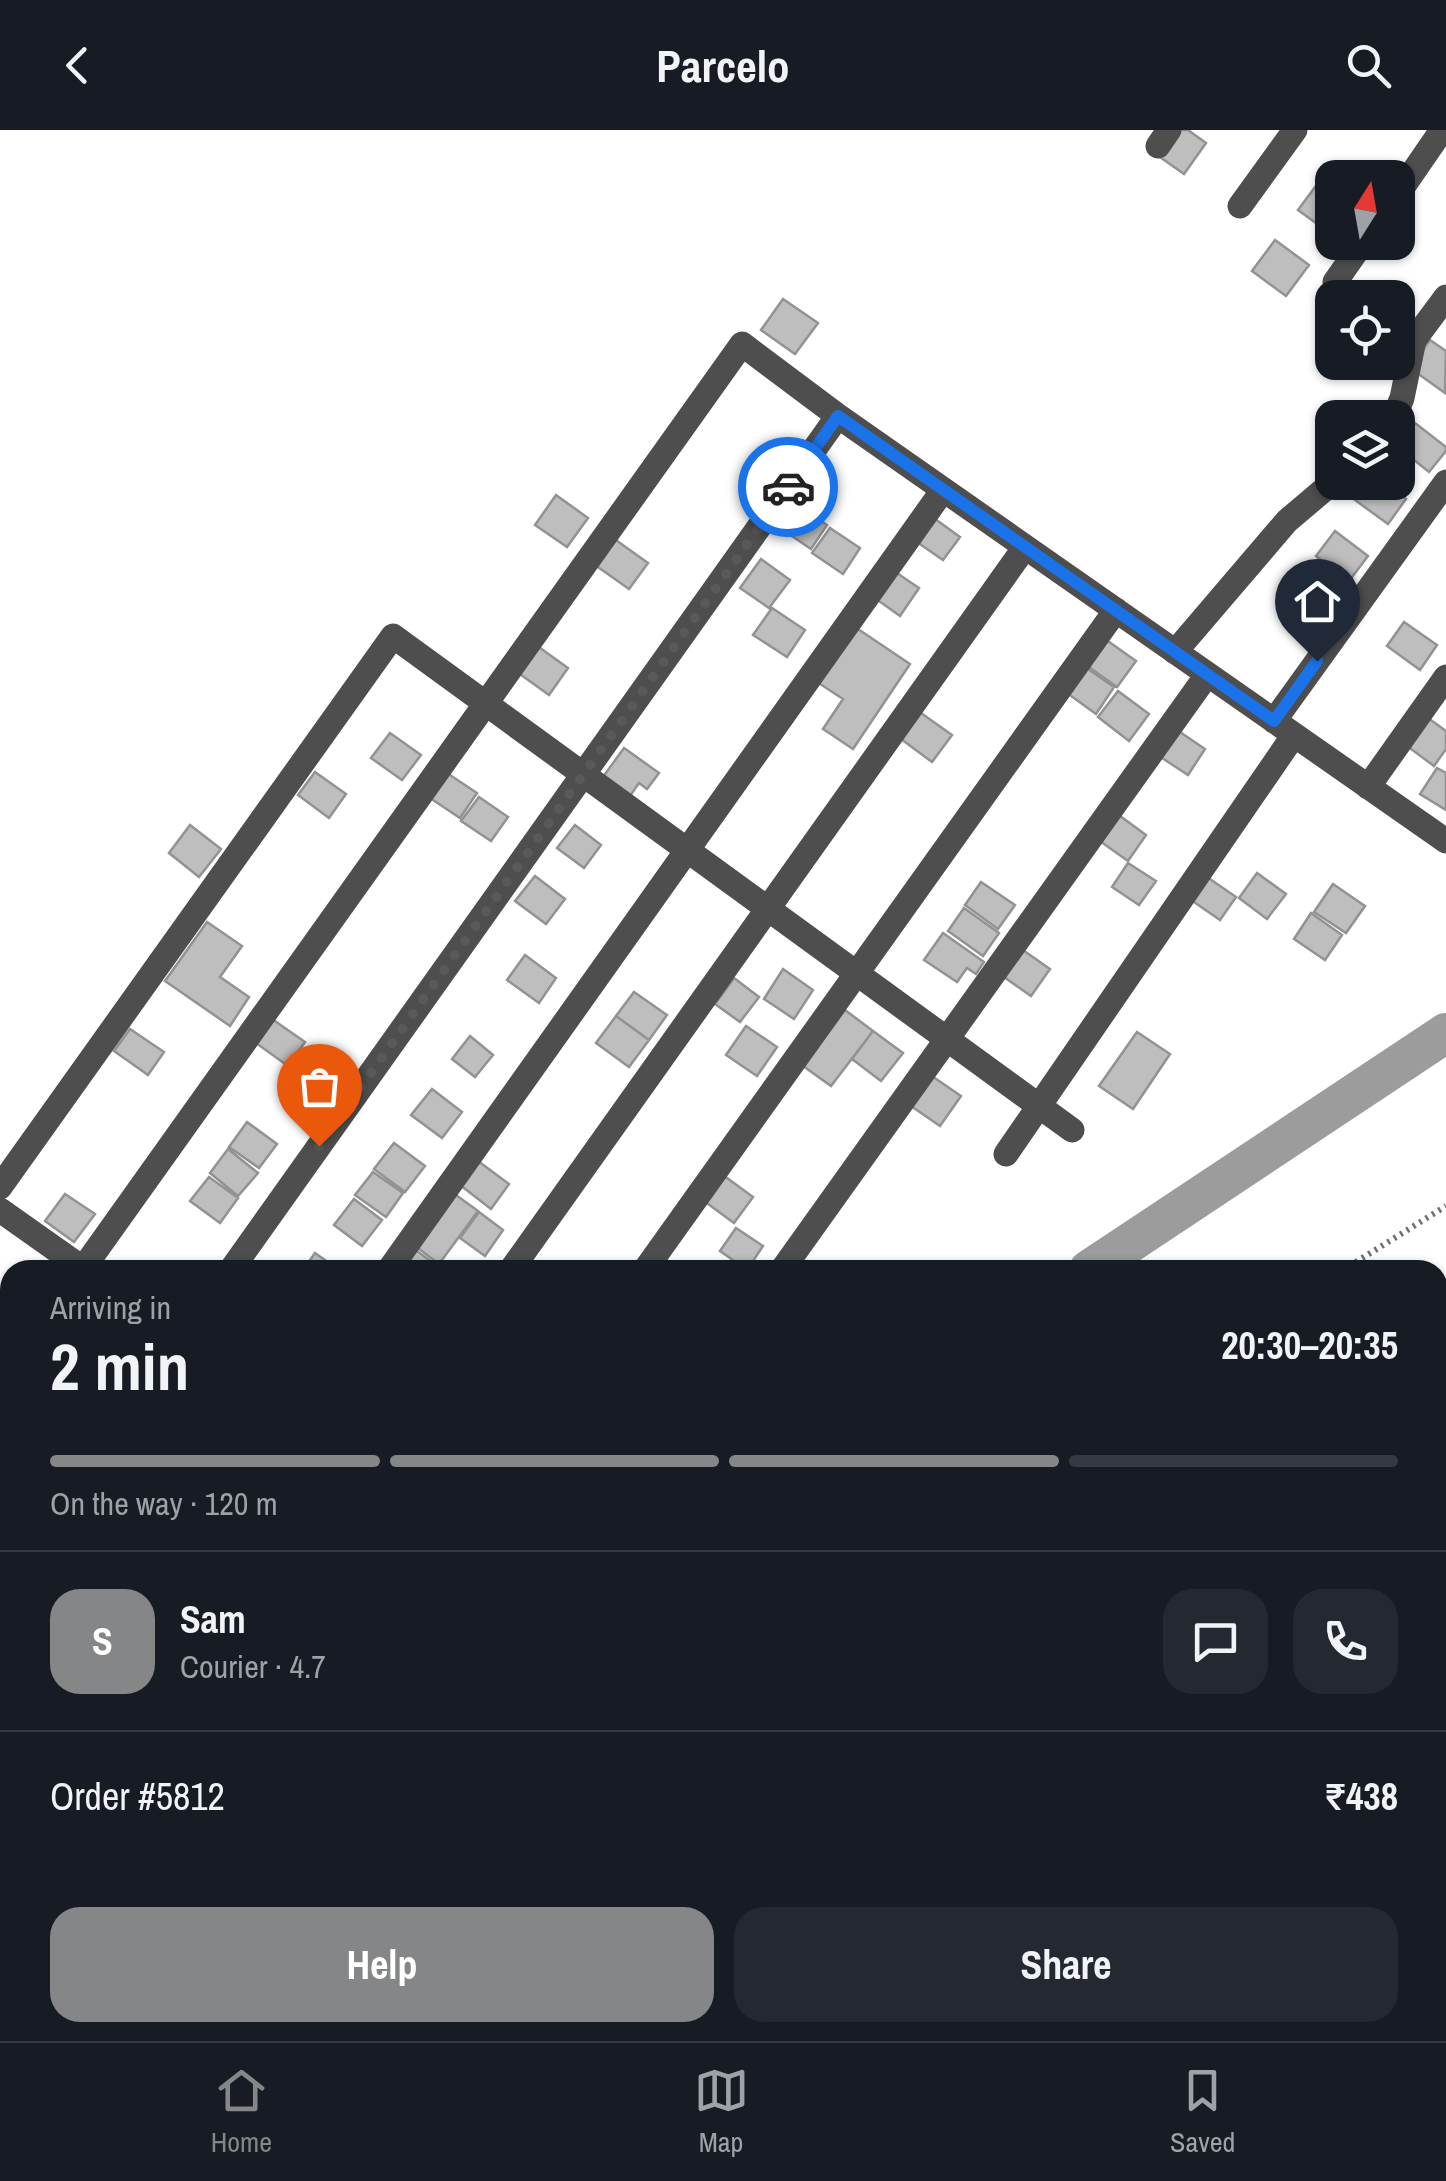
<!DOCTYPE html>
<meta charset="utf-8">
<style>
:root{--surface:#171b24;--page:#242831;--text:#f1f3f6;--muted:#9ea1a6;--line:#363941;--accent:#858687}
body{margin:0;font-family:"Archivo Narrow",sans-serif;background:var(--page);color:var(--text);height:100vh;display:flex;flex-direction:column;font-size:38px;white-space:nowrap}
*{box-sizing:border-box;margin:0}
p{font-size:32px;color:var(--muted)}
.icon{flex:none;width:55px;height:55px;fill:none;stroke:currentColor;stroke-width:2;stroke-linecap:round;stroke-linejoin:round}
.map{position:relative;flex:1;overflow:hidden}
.side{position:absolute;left:0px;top:1130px;width:1448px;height:782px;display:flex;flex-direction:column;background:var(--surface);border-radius:30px 30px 0 0;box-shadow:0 2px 8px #0004}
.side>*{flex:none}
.needle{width:65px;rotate:11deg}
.buttons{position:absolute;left:1315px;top:30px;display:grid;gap:20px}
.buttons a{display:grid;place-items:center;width:100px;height:100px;border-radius:20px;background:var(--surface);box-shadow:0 2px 8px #0004;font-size:50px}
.pin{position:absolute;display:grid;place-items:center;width:85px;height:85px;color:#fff;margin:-102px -42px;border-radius:50% 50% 50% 0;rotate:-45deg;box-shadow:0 0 10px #0007}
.pin .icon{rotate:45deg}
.courier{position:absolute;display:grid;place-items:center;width:100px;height:100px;margin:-50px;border:8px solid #1a73e8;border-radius:50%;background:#fff;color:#222;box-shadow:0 2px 12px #0007}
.summary em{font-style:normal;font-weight:800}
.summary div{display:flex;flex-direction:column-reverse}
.summary{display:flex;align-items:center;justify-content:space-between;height:170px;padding:0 50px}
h1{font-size:65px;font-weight:800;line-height:75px}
.bar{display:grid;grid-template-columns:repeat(4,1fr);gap:15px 10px;align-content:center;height:120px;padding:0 50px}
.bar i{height:12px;border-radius:8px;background:var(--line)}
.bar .selected{background:var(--accent)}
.bar p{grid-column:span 4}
.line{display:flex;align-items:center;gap:25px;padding:0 50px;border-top:2px solid var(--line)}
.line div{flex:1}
.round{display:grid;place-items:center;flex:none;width:105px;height:105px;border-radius:30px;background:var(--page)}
.cta{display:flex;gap:20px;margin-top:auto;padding:20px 50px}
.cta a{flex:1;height:115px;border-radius:30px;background:var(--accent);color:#fff;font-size:40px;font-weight:800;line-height:115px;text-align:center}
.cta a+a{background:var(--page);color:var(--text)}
header{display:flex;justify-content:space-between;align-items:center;height:130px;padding:0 50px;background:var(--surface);font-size:45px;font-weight:800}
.tabs{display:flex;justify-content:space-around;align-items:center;height:140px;border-top:2px solid var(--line);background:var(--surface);font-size:28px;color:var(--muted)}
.tabs a{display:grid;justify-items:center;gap:5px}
.tabs .selected{color:var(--accent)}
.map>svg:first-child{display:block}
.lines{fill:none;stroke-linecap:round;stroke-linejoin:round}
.canal{stroke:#9c9c9c;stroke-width:40}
.building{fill:#bebebe;stroke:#929292;stroke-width:2.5}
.path{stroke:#707070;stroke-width:6;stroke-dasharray:2.5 5;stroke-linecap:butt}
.minor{stroke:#4e4e4e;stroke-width:25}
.done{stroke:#595959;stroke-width:10;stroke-dasharray:0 18}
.route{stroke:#1a73e8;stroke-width:12}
</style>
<header><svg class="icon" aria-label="back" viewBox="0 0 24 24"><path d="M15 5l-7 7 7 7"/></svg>Parcelo<svg class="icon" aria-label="search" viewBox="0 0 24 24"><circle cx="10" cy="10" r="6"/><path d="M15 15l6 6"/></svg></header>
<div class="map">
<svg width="1446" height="1911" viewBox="0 0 1446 1911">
<rect width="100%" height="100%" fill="#fff"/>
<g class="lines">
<path class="canal" d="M1089 1140 1446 903
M0 1857 10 1851"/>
</g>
<path class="building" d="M1176 0H1188L1206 13 1184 44 1157 25Z
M1321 49 1332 57 1331 104 1298 80Z
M1275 110 1309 135 1286 166 1252 141Z
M783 169 818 193 795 224 761 200Z
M1430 210 1446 221 1445 263 1410 238Z
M1415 293 1446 317V321L1429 342 1398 317Z
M1368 352H1384L1406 369 1388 394 1355 370Z
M556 365 588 388 567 417 535 395Z
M796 374 827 395 811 419 780 398Z
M931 386 960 407 943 430 914 410Z
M830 398 860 418 843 444 812 423Z
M1335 401 1368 426 1349 451 1316 426Z
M613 408 648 433 629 459 595 435Z
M761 429 790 450 769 478 740 458Z
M891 439 919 458 900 486 872 466Z
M772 478 805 500 787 527 753 505Z
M1404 492 1437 515 1420 540 1387 516Z
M852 495 910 534 853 619 823 599 843 569 814 550Z
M1105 509 1136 531 1117 557 1086 535Z
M536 515 568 538 549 565 517 542Z
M1085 537 1114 557 1096 584 1067 563Z
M1118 561 1149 584 1129 611 1098 587Z
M921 583 952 605 932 632 901 609Z
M1424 585 1446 601V619L1434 636 1403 613Z
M1177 600 1205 619 1188 645 1159 626Z
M390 603 421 625 402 650 371 628Z
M624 618 659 643 647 659 639 653 630 666 603 647Z
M1437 638 1446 643V680L1420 664Z
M315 642 346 664 329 688 298 665Z
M447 643 477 663 460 688 430 668Z
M479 667 508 687 491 711 461 691Z
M1116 683 1146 705 1128 731 1097 709Z
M190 695 221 719 199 747 169 723Z
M575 695 601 715 584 738 557 718Z
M1128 733 1156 751 1139 775 1112 757Z
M1257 743 1286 764 1267 789 1239 768Z
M535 746 565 769 546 794 515 771Z
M1207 747 1236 767 1220 790 1191 770Z
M981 752 1015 775 998 799 965 775Z
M1333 754 1365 776 1346 803 1314 782Z
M964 778 999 803 983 826 948 801Z
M1311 783 1342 805 1325 830 1294 809Z
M207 792 242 816 220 847 249 867 230 896 165 851Z
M943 803 984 832 976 844 967 838 957 852 924 830Z
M1020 818 1050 839 1031 866 1001 845Z
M525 825 556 848 539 873 507 850Z
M783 839 813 860 794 889 764 869Z
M734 848 759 867 740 892 715 874Z
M634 862 667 885 649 910 616 886Z
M845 880 873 901 831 956 803 936Z
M616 886 649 910 629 937 596 913Z
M272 889 305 912 288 936 256 913Z
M746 896 777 917 757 946 726 925Z
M130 899 164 922 148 945 114 921Z
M873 901 903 923 881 951 852 929Z
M1137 902 1170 924 1133 979 1099 956Z
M470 906 493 925 475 947 452 929Z
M929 944 961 966 940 996 908 974Z
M432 959 462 982 442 1008 411 985Z
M247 992 277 1014 259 1038 229 1017Z
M394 1013 425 1036 405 1062 374 1039Z
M228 1019 258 1043 238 1066 210 1043Z
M478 1031 509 1054 491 1079 460 1055Z
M373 1042 403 1063 386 1087 355 1065Z
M723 1045 753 1067 734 1093 704 1071Z
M209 1047 238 1068 220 1093 190 1071Z
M449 1060 478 1081 439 1134 410 1112Z
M65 1064 95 1084 74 1112 45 1091Z
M354 1069 382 1090 362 1116 334 1095Z
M479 1082 503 1100 485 1126 460 1108Z
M736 1098 763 1116 747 1140 720 1121Z
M410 1116 443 1140H392Z
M315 1123 339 1140H303Z
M0 1163 10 1169V1209L0 1224Z
M0 1372 10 1379V1394L0 1408Z
M3 1495 10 1501V1546L0 1539Z"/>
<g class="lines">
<path class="path" d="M1343 1140 1446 1076
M86 1911 101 1902"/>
<path class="minor" d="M1158 16 1169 0
M1398 64 1442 0
M1240 76 1295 0
M1335 152 1363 112
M1394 288 1402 268 1414 210 1446 167
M1175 522 1287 391 1333 352
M1274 591 1446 352
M1368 657 1446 547
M1006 1024 1294 605
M0 1057 393 506 1072 1000
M0 1080 85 1140
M82 1140 742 214 838 286 1446 711
M231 1140 838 286
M389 1140 943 360
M511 1140 1025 417
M645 1140 1116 480
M782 1140 1207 545
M0 1255 10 1241
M0 1465 10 1451"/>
</g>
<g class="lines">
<path class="done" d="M319 1016 788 357"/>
<path class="route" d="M788 357 838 286 1274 591 1317 531"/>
</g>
</svg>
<div class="buttons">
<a><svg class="needle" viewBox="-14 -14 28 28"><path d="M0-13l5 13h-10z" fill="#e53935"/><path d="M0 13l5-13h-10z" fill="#9ea1a6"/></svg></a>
<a><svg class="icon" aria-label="locate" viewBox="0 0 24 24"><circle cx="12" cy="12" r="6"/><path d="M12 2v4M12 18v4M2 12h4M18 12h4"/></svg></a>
<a><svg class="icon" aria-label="layers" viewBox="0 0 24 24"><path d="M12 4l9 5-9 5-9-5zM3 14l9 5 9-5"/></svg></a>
</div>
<div class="pin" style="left:319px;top:1016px;background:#ea580c"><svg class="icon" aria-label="bag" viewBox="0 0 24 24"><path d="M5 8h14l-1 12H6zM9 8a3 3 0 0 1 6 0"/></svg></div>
<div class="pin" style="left:1317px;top:531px;background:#1f2937"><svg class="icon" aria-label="home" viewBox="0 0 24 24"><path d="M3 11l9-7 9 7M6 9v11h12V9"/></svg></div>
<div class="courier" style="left:788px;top:357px"><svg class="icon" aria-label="car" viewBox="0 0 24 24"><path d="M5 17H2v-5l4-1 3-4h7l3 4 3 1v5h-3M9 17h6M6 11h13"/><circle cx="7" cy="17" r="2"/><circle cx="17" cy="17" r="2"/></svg></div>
<section class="side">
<div class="summary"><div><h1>2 min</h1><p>Arriving in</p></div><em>20:30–20:35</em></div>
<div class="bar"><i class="selected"></i><i class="selected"></i><i class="selected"></i><i></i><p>On the way · 120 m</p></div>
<div class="line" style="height:180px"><b class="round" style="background:var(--accent);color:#fff">S</b><div><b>Sam</b><p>Courier · 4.7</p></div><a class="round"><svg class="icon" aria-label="chat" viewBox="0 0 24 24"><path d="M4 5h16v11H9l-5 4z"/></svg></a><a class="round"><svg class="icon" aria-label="phone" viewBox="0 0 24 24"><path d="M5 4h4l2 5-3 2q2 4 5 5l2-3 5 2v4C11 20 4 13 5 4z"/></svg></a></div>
<div class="line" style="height:130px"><div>Order #5812</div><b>₹438</b></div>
<div class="cta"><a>Help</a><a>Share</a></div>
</section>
</div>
<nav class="tabs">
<a class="selected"><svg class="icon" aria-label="home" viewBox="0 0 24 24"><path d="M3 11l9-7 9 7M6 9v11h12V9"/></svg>Home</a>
<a><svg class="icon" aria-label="map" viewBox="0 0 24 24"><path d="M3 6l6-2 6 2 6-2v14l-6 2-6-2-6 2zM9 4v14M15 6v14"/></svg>Map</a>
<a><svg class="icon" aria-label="saved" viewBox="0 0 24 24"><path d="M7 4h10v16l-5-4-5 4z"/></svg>Saved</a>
</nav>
